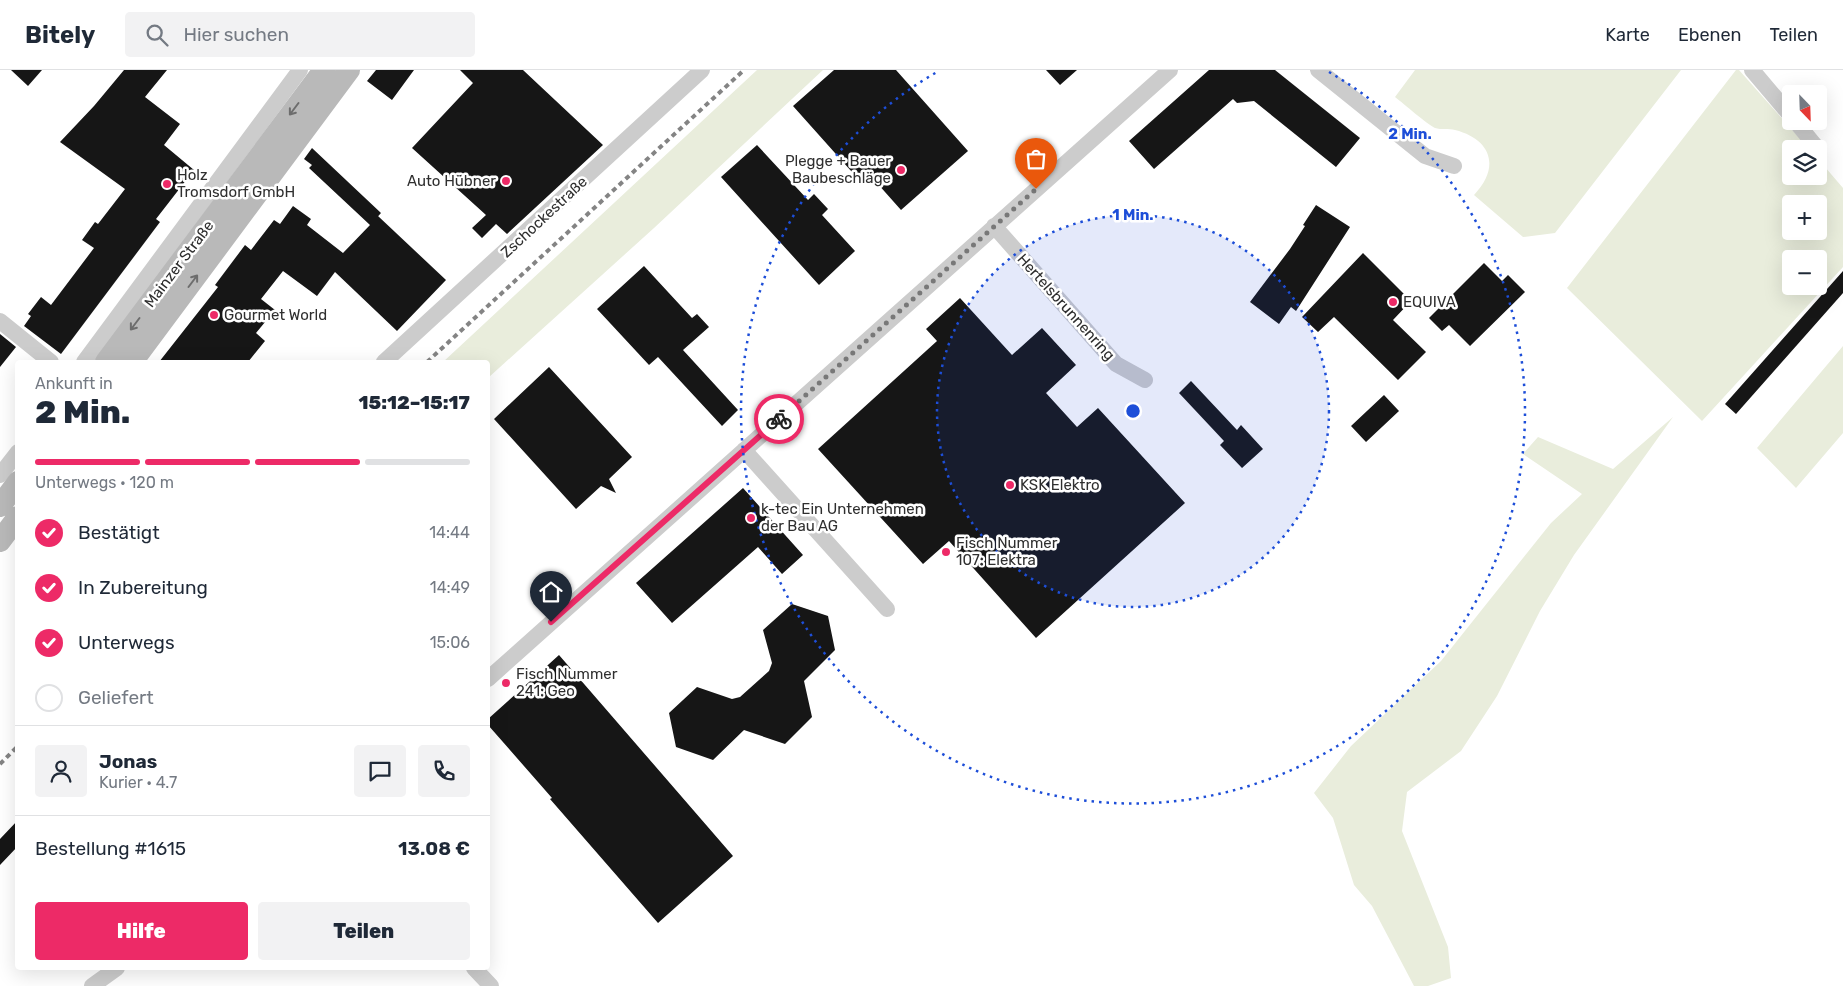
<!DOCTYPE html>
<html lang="de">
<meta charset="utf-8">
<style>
:root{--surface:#fff;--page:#f2f2f3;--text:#1f2937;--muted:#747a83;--line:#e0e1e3;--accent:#ed2a67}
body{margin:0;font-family:Rubik,sans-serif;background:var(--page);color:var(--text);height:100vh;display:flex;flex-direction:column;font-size:19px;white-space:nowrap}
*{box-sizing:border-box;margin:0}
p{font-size:16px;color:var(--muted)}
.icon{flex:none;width:28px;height:28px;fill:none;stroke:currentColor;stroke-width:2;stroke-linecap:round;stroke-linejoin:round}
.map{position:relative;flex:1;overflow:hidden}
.drawer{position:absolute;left:15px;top:290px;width:475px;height:610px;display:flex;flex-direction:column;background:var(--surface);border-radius:5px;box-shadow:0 5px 20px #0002}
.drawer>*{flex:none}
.needle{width:32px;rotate:157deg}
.fabs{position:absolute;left:1782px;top:15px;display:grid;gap:10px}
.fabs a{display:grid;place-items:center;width:45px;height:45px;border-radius:5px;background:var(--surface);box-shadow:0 5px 20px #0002;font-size:25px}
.pin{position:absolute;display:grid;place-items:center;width:42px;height:42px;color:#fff;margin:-51px -21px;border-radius:50% 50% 50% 0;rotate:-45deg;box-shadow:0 0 5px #0007}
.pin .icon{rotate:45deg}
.courier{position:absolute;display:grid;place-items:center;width:50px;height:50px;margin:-25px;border:4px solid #ed2a67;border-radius:50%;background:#fff;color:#222;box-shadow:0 1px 6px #0007}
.overview em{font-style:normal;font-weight:800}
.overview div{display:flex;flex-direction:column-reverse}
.overview{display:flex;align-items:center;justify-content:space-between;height:85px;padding:0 20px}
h1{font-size:32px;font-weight:800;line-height:38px}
.bar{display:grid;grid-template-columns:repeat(4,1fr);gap:8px 5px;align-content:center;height:60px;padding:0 20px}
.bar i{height:6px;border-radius:4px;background:var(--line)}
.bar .current{background:var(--accent)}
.bar p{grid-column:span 4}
.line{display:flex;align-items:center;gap:12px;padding:0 20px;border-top:1px solid var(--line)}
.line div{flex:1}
.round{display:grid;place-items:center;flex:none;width:52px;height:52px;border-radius:5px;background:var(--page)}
ol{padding:0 20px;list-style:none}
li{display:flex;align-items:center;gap:15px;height:55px}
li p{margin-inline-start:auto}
li .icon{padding:5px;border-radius:50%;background:var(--accent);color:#fff;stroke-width:4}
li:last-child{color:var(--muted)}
li i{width:28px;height:28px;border:2px solid var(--line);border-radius:50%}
.primary-button{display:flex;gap:10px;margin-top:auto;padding:10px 20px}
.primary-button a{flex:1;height:58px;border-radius:5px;background:var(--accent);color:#fff;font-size:20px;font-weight:800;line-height:58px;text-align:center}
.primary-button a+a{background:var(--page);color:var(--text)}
header{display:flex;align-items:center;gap:30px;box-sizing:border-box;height:70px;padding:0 25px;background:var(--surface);border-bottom:1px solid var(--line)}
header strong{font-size:24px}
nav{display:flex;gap:28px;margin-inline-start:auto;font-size:18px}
.search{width:350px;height:45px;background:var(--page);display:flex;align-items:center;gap:12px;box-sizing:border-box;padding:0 18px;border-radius:5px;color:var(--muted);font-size:19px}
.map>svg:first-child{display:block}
.green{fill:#e9eddc;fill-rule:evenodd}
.building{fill:#161616}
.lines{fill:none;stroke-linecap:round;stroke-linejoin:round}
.minor{stroke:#ccc;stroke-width:16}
.secondary{stroke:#b9b9b9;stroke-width:22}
.rail{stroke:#848484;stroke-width:4;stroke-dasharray:5 4;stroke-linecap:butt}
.oneway{stroke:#6d6d6d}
.done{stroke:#787878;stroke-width:5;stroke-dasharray:0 9}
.route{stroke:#ed2a67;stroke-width:6}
.ring{fill:none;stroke:#1d4ed8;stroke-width:2.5;stroke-dasharray:2.5 5}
.poi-dot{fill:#ed2a67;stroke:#fff;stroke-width:2}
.labels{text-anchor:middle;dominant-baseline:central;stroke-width:5;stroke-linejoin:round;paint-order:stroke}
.poi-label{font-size:15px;fill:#2f2f2f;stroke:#fff;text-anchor:start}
.street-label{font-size:15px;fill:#2f2f2f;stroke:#fff}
.centre{fill:#1d4ed8;stroke:#fff;stroke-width:2.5}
.ring-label{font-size:15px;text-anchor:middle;font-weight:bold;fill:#1d4ed8;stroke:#fff;stroke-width:5;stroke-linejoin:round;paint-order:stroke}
</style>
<header>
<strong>Bitely</strong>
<div class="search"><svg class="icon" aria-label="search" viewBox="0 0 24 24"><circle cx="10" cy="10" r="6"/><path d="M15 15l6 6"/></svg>Hier suchen</div>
<nav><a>Karte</a><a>Ebenen</a><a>Teilen</a></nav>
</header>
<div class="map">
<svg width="1843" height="916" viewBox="0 0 1843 916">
<rect width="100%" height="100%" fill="#fff"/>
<path class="green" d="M757 0H823L654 158 488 308V292H443Z
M1415 0H1681L1555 163 1523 167 1474 125C1501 97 1491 69 1455 60 1449 58 1441 60 1435 58 1427 54 1404 34 1395 27Z
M1736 0H1739L1809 79H1791V106H1819V90L1843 118V197L1702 351 1567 218ZM1791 134H1819V161H1791ZM1791 189H1819V216H1791Z
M1843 276V363L1796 418 1757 378Z
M1673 347 1574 485 1540 541 1497 626 1461 681 1407 722 1402 761 1448 877 1451 908 1428 916H1414L1372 836 1354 815 1333 748 1314 723 1351 676 1441 591 1551 453 1582 424 1523 384 1538 367 1613 399Z"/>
<path class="building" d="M11 0H42L28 16Z
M124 0H167L145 27 180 54 164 75 194 100 156 149 160 152 61 284 24 256 31 246 28 244 41 227 51 235 94 178 82 170 95 152 98 154 125 119 60 72 94 36Z
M376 0H414L392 30 367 11Z
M460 0H523L603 75 507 164 496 154 482 168 472 158 486 145 412 78 473 13Z
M834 0H896L968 81 901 140 869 104 860 111 793 36Z
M1046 0H1077L1060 15Z
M1209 0H1275L1360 68 1336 97 1254 31 1237 33 1233 29 1154 99 1129 71Z
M757 75 808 130 814 124 828 139 822 145 855 181 819 215 721 107Z
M312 78 381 143 372 153 378 146 446 210 397 261 335 202 317 226 283 201 261 229 275 240 256 263 265 271 248 292H159L218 217 215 215 245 175 251 180 274 150 280 154 293 136 311 149 307 155 343 183 370 155 309 98 312 95 304 89Z
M1316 135 1350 157 1296 241 1291 237 1279 254 1250 232 1290 179 1305 156 1303 155Z
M1363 183 1411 231 1393 250 1426 282 1398 310 1334 247 1318 262 1302 247Z
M1484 193 1502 211 1508 205 1525 222 1470 276 1449 255 1442 261 1429 248Z
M644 196 692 248 697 244 709 257 683 280 738 340 722 356 658 287 649 295 597 239Z
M1843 201V223L1736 344 1725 334Z
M960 228 1012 285 1042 258 1076 295 1046 323 1077 357 1098 338 1185 433 1036 568 949 471 923 494 818 379 937 271 926 259Z
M0 264 16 277 0 297Z
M549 297 632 387 609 409 616 423 601 416 576 439 494 349Z
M1191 311 1237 360 1241 355 1263 379 1242 398 1220 375 1224 371 1179 323Z
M1384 325 1399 341 1366 372 1351 356Z
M743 418 803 485 782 504 758 477 672 553 636 513Z
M792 534 828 546 835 580 804 611 812 647 785 674 744 660 713 690 676 677 669 643 697 617 732 629 740 627 769 601 772 593 763 560Z
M559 585 733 786 658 853 550 729 552 728 488 655V649Z
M18 750V776L0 795V769Z"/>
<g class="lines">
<path class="minor" d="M1318 0 1425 86 1454 96
M1752 0 1791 46
M1795 51 1818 79
M994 156 1116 294 1145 310
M0 251 51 292
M84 292 300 0
M384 292 702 0
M744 380 887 539
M0 405 18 382
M488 609 1170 0
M474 898 491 916
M92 916 117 898"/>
<path class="secondary" d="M106 292 324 0
M132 292 349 0
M0 436 18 412
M0 471 18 447"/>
<path class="rail" d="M427 292 744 0
M0 694 18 676"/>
</g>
<defs><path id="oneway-shaft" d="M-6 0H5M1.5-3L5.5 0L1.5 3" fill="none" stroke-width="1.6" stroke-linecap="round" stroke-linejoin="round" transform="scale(1.25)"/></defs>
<g class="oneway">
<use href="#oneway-shaft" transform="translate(294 39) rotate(127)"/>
<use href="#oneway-shaft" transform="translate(193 211) rotate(-53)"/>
<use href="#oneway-shaft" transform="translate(135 254) rotate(127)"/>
</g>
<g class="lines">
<path class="done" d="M779 349 1036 119"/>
<path class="route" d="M551 552 779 349"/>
</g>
<circle cx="1133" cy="341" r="196" fill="#1d4ed8" fill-opacity=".12"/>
<g class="ring">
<circle cx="1133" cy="341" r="196"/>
<path d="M1329 2A392 392 0 1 1 937 2"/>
</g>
<g class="poi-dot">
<circle cx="901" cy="100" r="5"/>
<circle cx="506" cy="111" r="5"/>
<circle cx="167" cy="114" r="5"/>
<circle cx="1393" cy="232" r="5"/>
<circle cx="214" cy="245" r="5"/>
<circle cx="1010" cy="415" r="5"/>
<circle cx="751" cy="448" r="5"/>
<circle cx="946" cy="482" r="5"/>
<circle cx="506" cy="613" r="5"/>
</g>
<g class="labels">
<g class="poi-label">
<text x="891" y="91" text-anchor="end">Plegge + Bauer<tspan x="891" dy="17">Baubeschläge</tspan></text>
<text x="177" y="105">Holz<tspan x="177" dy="17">Tromsdorf GmbH</tspan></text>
<text x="496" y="111" text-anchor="end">Auto Hübner</text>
<text x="1403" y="232">EQUIVA</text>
<text x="224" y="245">Gourmet World</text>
<text x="1020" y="415">KSK Elektro</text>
<text x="761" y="439">k-tec Ein Unternehmen<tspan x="761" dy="17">der Bau AG</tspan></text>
<text x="956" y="473">Fisch Nummer<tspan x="956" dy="17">107: Elektra</tspan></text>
<text x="516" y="604">Fisch Nummer<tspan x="516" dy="17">241: Geo</tspan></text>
</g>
<g class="street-label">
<text transform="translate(544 147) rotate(-43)">Zschockestraße</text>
<text transform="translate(179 194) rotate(-53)">Mainzer Straße</text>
<text transform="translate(1066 237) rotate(48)">Hertelsbrunnenring</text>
</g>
</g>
<circle cx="1133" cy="341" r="8" class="centre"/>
<g class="ring-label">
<text x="1410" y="69">2 Min.</text>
<text x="1133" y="150">1 Min.</text>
</g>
</svg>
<div class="fabs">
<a><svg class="needle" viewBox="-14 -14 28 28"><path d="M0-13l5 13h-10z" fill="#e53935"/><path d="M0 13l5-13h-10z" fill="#747a83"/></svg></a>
<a><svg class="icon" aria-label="layers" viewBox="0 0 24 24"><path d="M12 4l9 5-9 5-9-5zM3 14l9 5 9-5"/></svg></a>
<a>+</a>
<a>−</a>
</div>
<div class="pin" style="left:1036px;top:119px;background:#ea580c"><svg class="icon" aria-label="bag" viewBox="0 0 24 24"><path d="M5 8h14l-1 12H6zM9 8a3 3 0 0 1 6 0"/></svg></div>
<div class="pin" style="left:551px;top:552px;background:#1f2937"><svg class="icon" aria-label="home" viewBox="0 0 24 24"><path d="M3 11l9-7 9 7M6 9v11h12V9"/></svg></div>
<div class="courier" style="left:779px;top:349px"><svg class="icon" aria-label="bike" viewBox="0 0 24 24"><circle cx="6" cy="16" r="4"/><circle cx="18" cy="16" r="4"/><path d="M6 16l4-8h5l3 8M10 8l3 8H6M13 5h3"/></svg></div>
<section class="drawer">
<div class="overview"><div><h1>2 Min.</h1><p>Ankunft in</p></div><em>15:12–15:17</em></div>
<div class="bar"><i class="current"></i><i class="current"></i><i class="current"></i><i></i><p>Unterwegs · 120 m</p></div>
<ol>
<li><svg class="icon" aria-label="check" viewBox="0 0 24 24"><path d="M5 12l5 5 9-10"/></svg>Bestätigt<p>14:44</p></li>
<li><svg class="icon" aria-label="check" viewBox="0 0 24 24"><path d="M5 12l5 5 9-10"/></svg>In Zubereitung<p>14:49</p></li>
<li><svg class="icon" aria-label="check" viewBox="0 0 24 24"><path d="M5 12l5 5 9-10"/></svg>Unterwegs<p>15:06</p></li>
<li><i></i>Geliefert</li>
</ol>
<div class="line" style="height:90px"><a class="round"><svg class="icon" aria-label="person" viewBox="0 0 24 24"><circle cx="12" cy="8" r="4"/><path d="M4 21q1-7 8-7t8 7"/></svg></a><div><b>Jonas</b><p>Kurier · 4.7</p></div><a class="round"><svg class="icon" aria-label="chat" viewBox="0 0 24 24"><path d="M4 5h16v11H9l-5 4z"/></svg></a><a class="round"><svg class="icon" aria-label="phone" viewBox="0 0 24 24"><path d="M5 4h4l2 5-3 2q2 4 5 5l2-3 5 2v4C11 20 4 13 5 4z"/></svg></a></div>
<div class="line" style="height:65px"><div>Bestellung #1615</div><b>13.08 €</b></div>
<div class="primary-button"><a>Hilfe</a><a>Teilen</a></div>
</section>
</div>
